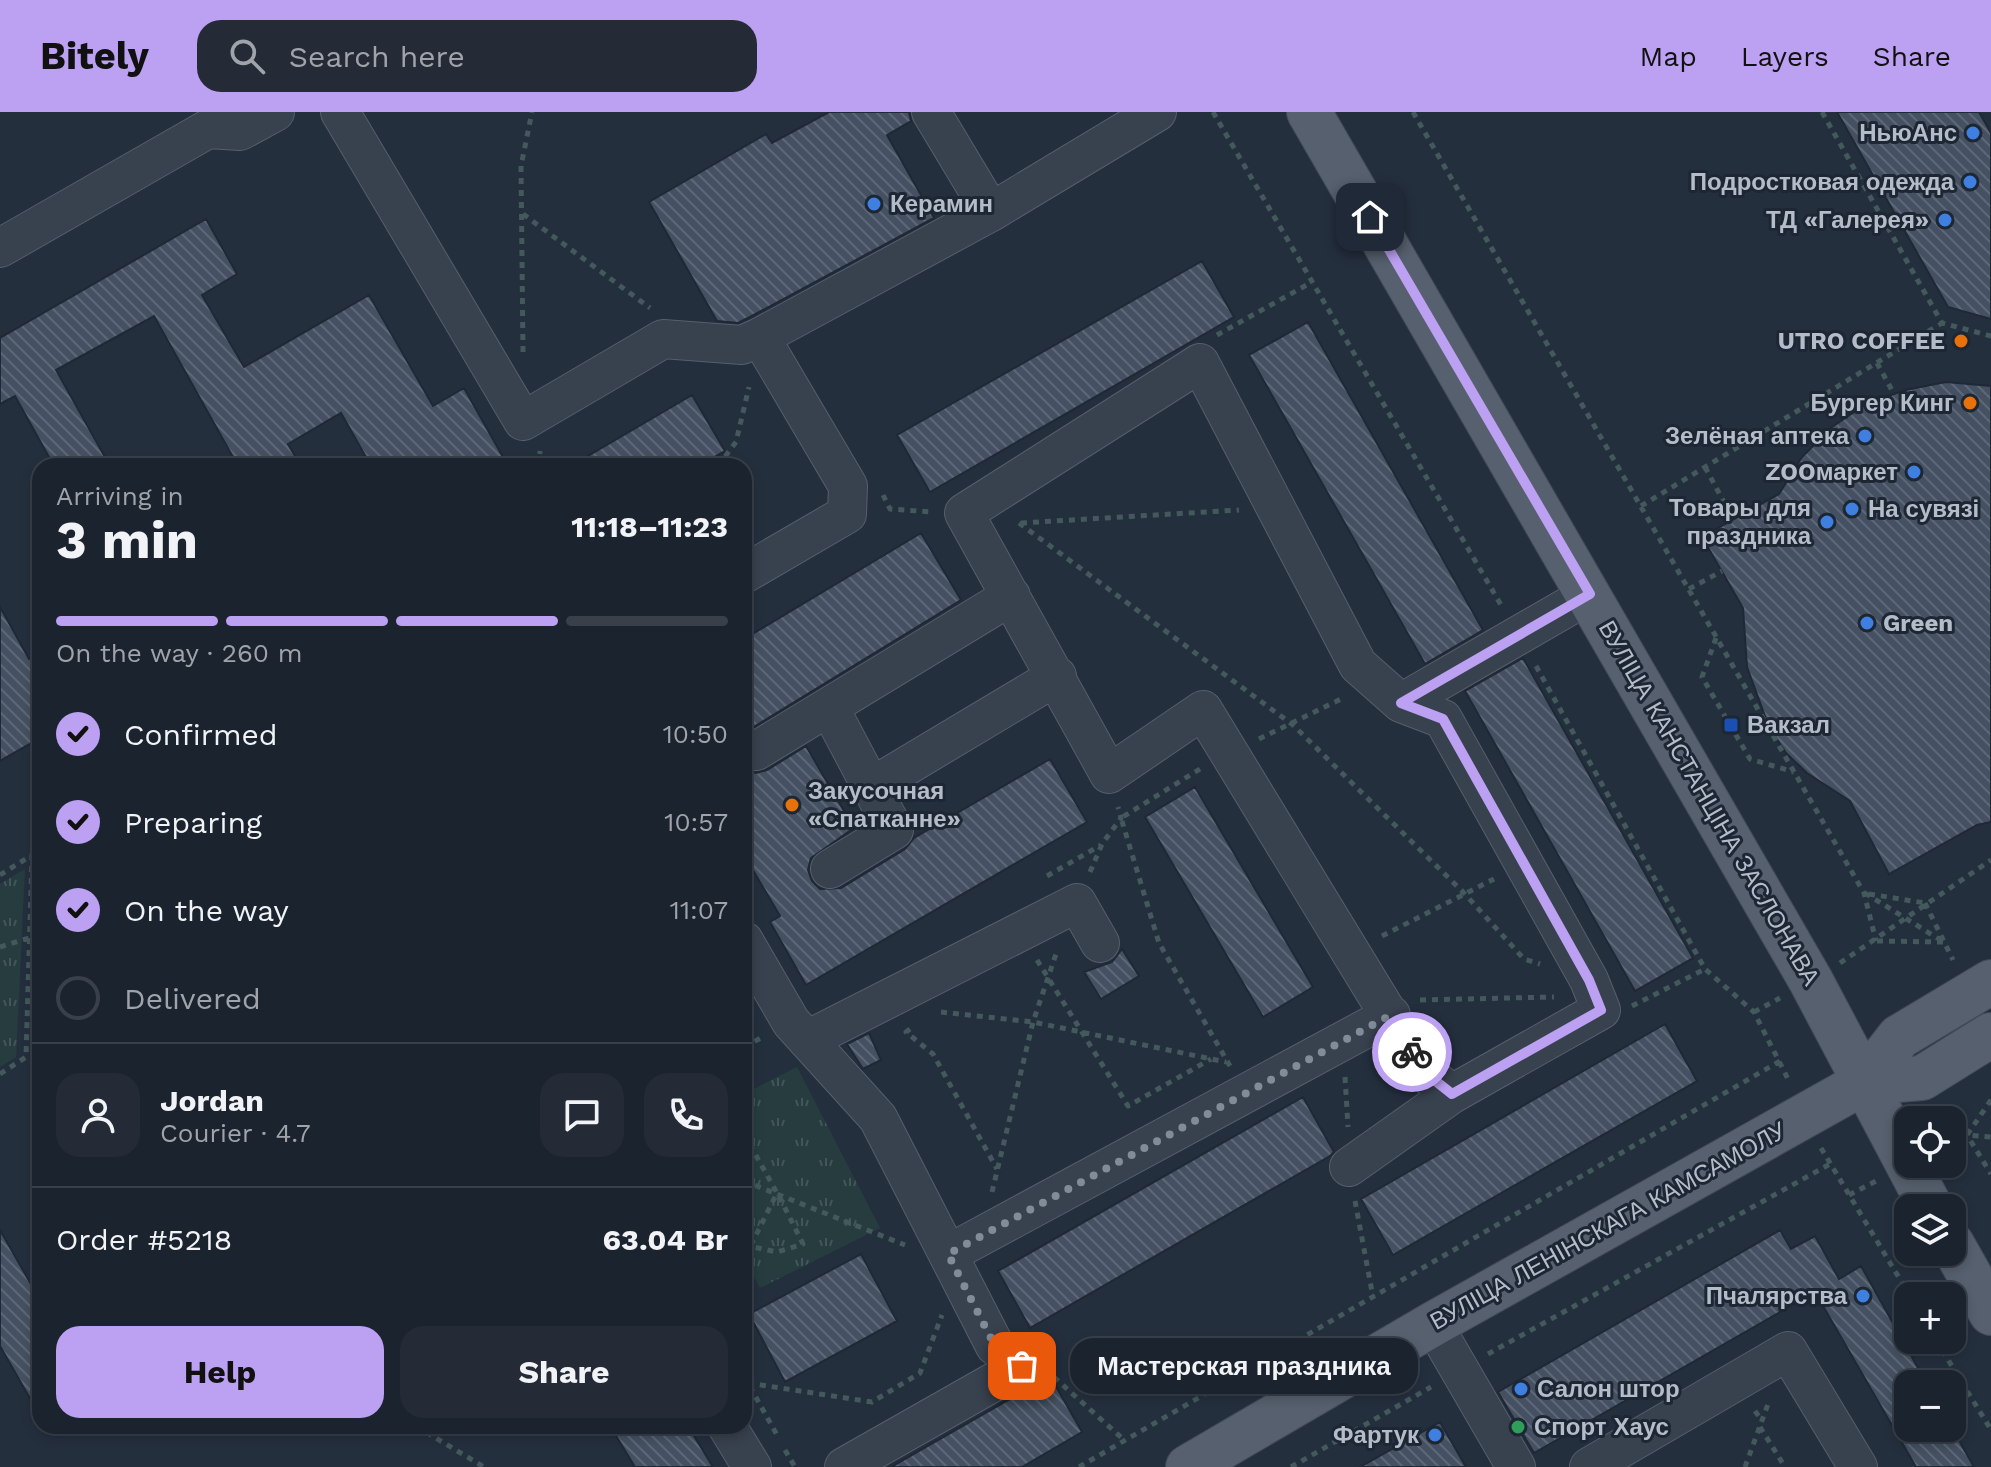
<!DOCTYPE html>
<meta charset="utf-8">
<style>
:root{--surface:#1b232e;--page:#242b36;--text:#f1f3f6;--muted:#a0a4aa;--line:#39404a;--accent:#bca0f2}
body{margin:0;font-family:"Work Sans",sans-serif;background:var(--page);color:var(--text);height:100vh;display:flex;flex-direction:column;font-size:30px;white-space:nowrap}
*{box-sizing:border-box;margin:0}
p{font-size:26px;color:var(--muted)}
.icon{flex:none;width:44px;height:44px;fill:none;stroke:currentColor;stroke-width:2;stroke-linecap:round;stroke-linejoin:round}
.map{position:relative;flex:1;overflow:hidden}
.panel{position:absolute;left:32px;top:346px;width:720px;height:976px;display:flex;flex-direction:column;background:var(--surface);border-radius:24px;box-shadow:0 4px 12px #0003,0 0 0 2px var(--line)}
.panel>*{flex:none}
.controls{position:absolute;left:1894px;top:994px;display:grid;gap:16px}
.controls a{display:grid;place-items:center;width:72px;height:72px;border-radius:16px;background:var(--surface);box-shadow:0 4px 12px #0003,0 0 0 2px var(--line);font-size:40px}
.pin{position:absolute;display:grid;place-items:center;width:68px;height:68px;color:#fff;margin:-34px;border-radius:16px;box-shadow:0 4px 12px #0006}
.courier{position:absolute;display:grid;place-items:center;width:80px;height:80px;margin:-40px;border:6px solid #bca0f2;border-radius:50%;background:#fff;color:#222;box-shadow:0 2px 10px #0007}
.bubble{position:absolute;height:56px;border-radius:24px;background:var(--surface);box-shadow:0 4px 12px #0003,0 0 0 2px var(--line);font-size:26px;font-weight:700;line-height:56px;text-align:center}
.headline em{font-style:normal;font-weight:700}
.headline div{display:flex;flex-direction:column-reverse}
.headline{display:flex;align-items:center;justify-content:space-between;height:136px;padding:0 24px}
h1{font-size:52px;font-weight:700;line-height:60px}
.bar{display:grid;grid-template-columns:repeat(4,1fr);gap:12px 8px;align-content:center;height:96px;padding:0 24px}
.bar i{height:10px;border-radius:6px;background:var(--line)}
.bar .on{background:var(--accent)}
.bar p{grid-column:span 4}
.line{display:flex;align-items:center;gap:20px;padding:0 24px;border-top:2px solid var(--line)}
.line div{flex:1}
.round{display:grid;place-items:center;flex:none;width:84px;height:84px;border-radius:24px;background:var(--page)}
ol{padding:0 24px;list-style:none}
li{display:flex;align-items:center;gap:24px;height:88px}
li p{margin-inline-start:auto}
li .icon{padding:8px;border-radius:50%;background:var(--accent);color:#111;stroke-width:4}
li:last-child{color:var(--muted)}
li i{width:44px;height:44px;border:4px solid var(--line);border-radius:50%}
.primary-button{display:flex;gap:16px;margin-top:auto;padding:16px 24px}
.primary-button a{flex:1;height:92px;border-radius:24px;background:var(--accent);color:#111;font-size:32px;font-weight:700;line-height:92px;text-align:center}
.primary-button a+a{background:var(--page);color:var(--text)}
header{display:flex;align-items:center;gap:48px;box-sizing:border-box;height:112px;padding:0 40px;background:var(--accent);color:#111}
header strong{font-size:38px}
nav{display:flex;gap:44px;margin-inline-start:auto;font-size:28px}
.search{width:560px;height:72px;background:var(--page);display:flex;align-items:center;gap:20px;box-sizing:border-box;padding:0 28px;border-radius:24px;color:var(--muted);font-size:30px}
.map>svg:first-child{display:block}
.grass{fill:url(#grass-tufts)}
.building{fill:url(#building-back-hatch);stroke:#1f2835;stroke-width:2}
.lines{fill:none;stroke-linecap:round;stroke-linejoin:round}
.minor-casing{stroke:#565f6c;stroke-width:40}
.major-casing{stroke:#414a57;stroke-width:46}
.path{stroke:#44595c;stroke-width:5;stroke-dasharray:6 6;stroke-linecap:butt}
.minor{stroke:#38414e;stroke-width:38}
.major{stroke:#56606e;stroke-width:44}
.done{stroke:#828b98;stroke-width:8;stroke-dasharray:0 14.4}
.route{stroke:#bca0f2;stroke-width:10}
.shop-dot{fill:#3f7fe0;stroke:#1d2633;stroke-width:3}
.food-dot{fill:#e8710a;stroke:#1d2633;stroke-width:3}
.transit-dot{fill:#1a4fb4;stroke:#1d2633;stroke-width:3}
.leisure-dot{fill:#2e9e5b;stroke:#1d2633;stroke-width:3}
.labels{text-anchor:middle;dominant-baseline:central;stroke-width:6;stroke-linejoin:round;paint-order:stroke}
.poi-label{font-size:24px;font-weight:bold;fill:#b4bcc9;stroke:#1d2633;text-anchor:end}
.street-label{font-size:24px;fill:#b4bcc9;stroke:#1d2633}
</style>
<header>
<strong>Bitely</strong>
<div class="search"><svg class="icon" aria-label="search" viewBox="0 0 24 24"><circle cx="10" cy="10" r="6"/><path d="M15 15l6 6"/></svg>Search here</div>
<nav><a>Map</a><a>Layers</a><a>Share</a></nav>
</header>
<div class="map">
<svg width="1991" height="1355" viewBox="0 0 1991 1355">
<defs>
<pattern id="grass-tufts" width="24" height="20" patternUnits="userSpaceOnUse" patternTransform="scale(2)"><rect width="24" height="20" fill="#263c3f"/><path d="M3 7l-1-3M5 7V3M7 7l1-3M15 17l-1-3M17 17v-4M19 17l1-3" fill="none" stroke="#435659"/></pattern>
<pattern id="building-back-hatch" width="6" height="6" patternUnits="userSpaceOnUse" patternTransform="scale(2)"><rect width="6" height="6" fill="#455162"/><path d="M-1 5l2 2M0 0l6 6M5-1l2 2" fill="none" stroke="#5d6877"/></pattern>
</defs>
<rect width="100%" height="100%" fill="#242f3e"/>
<path class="grass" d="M25 757 16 945 0 955V772Z
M797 955 880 1116 760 1176 744 1147V982Z"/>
<path class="building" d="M829 0H909L911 9 887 23 934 106 750 205 738 211 717 209 649 90 766 22 772 31Z
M1837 0H1979L1991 21V207L1948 195Z
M206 107 237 162 202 183 244 255 369 183 433 294 464 276 508 354H371L341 301 288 332 301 354H238L154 204 56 258 110 354H54L15 284 0 292V226Z
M1202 149 1234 205 930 380 897 323Z
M1308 210 1483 518 1425 552 1249 243Z
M1946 270 1991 274V710L1977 713 1889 762 1850 689 1807 661 1786 641 1769 615 1747 555 1743 496 1702 425 1779 382 1802 345 1832 315 1866 292 1905 278Z
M692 283 725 339 698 354H571Z
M921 421 961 488 744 621V527Z
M0 495 29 547 40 541V626L0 649Z
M1523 546 1693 846 1635 879 1465 579Z
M806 634 854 716 811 746 808 758 812 769 820 777 841 776 905 737 914 726 1050 647 1087 710 806 873 770 810 780 804 744 743V657L756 661 767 658Z
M1195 675 1313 875 1263 905 1145 705Z
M1122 837 1139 864 1101 887 1084 860 1112 850Z
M1665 912 1697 969 1393 1143 1361 1087Z
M869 921 881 948 863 957 847 932Z
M1303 985 1334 1040 1330 1044 1030 1216 998 1159Z
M0 1118 40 1188V1304L0 1234Z
M1780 1118 1791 1137 1815 1124 1839 1167 1861 1154 1927 1272H1908V1316H1952L1974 1355H1916L1815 1180 1534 1341 1498 1280Z
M861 1142 897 1209 785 1270 749 1202Z
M1050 1264 1082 1320 1022 1355H891Z
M1440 1310 1466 1355H1360Z
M610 1314H688L713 1355H635Z"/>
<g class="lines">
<defs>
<path id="minor" d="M340 0 523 309 663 227 742 233 760 225
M931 0 991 100 1157 0
M0 136 208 17 240 19 275 0
M744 462 847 402 848 374 760 225 991 100
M1401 591 1590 482
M829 595 894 718 830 757
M756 639 1011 484
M873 674 1057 564
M744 829 791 910 878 1006 995 1234 1022 1254 844 1355
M807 928 1077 791 1100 831
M1349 1055 1452 982 1601 898 1589 868 1443 607 1401 591 1358 553 1200 251 964 401 1109 662 1203 598 1423 959 1452 982
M948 1142 1391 903
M1433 1212 1516 1355
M727 1314 752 1355
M1589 1355 1788 1239 1858 1355"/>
<path id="major" d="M1309 0 1811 869 1931 1096
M1863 971 1899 925 1991 870
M1952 1132 1991 1201
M1188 1355 1433 1212 1863 971 1922 966 1991 923"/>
</defs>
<use href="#minor" class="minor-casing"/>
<use href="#major" class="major-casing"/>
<path class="path" d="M1213 0 1501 493
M1413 0 1864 781 1876 829
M1822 0 1942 211 1991 224
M523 102 650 196
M1217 223 1312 170
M523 240 521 54 532 0
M1877 251 1894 282
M539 354 540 339
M718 354 736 330 749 275
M1705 355 1733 407
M883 383 890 397 932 400
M1641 394 1942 211
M1019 411 1293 613 1464 781 1524 847 1540 852
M1021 411 1239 398
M1689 477 1722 459
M1716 526 1702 565 1750 647 1794 660
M1536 554 1705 857 1754 900 1789 969
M1259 627 1343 586
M1200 657 1121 706 1159 831 1230 954
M1090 760 1102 732 1121 706 1118 695
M0 763 40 738
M1047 764 1101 733
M1865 781 1942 829
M1869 782 1925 791
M1925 791 1953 848
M1382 824 1494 767
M1877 829 1943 830
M0 835 32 825 40 839
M1037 848 1128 994 1211 947
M1840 851 1991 748
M1420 888 1554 885
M1632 894 1705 857
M941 900 1033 910 1226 950
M1754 900 1780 886
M910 917 906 920 933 942 997 1057
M744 935 761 926
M0 962 26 945 32 743
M1345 965 1348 1015
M1991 988 1967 1023 1991 1025
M744 1022 777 1081 744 1147
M1952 1031 1967 1023 1991 1062
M1821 1036 1910 1184
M744 1069 905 1133
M992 1080 1033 910 1057 839
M1849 1083 1876 1069
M1355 1089 1373 1185
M744 1133 777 1140 803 1132 778 1082
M1936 1228 1991 1318
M1488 1242 1830 1052
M744 1264 777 1323
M1054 1265 1124 1328
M748 1271 872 1290 920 1261 942 1203
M1755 1299 1762 1309
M416 1314 484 1355
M1760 1315 1785 1355
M785 1338 795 1355
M1079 1355 1780 949
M1291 1355 1431 1275
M1745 1355 1768 1292"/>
<use href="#minor" class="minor"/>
<use href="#major" class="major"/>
</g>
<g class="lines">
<path class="done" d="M1022 1254 995 1234 948 1142 1391 903 1412 940"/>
<path class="route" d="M1370 105 1590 482 1401 591 1443 607 1589 868 1601 898 1452 982 1423 959 1412 940"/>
</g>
<g class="shop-dot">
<circle cx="1973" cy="21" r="8"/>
<circle cx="1970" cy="70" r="8"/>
<circle cx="874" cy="92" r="8"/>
<circle cx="1945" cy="108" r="8"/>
<circle cx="1865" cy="324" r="8"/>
<circle cx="1914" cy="360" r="8"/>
<circle cx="1852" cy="397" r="8"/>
<circle cx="1827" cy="410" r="8"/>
<circle cx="1867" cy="511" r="8"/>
<circle cx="1863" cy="1184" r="8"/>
<circle cx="1521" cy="1277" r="8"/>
<circle cx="1435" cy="1323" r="8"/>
</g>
<g class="food-dot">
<circle cx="1961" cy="229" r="8"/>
<circle cx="1970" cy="291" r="8"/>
<circle cx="792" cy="693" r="8"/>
</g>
<rect class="transit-dot" x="1723" y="605" width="16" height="16" rx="4"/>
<circle class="leisure-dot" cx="1518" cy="1315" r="8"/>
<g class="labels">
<g class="poi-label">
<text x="1957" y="21">НьюАнс</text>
<text x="1954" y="70">Подростковая одежда</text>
<text x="890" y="92" text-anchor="start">Керамин</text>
<text x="1929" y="108">ТД «Галерея»</text>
<text x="1945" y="229">UTRO COFFEE</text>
<text x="1954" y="291">Бургер Кинг</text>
<text x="1849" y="324">Зелёная аптека</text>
<text x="1898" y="360">ZOOмаркет</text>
<text x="1811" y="396">Товары для<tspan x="1811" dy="28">праздника</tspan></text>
<text x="1868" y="397" text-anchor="start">На сувязі</text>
<text x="1883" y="511" text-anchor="start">Green</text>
<text x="1747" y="613" text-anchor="start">Вакзал</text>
<text x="808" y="679" text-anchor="start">Закусочная<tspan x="808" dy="28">«Спатканне»</tspan></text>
<text x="1847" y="1184">Пчалярства</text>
<text x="1537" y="1277" text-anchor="start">Салон штор</text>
<text x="1534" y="1315" text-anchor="start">Спорт Хаус</text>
<text x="1419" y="1323">Фартук</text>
</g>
<g class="street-label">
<text transform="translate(1709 691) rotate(60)">ВУЛІЦА КАНСТАНЦІНА ЗАСЛОНАВА</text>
<text transform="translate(1608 1114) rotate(-29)">ВУЛІЦА ЛЕНІНСКАГА КАМСАМОЛУ</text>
</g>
</g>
</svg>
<div class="controls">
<a><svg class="icon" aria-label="locate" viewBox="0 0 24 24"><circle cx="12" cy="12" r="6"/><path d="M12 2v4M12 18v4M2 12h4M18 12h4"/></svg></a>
<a><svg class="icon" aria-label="layers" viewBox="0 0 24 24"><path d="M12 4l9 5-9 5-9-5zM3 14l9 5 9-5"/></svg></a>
<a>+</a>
<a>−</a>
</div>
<div class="pin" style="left:1022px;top:1254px;background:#ea580c"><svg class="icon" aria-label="bag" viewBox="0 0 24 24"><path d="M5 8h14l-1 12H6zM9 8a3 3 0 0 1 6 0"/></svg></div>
<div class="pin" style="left:1370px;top:105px;background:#1f2937"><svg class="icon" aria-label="home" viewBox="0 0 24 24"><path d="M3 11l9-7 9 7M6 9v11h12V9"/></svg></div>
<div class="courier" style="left:1412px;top:940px"><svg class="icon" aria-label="bike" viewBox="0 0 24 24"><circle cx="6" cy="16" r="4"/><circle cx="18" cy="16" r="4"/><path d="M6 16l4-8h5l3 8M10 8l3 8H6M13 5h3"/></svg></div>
<div class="bubble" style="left:1070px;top:1226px;width:348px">Мастерская праздника</div>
<section class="panel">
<div class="headline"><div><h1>3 min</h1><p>Arriving in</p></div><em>11:18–11:23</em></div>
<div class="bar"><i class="on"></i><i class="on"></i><i class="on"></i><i></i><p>On the way · 260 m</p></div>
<ol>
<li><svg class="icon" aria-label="check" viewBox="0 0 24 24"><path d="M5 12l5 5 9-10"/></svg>Confirmed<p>10:50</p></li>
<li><svg class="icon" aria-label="check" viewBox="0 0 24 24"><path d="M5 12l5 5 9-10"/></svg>Preparing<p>10:57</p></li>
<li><svg class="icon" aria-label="check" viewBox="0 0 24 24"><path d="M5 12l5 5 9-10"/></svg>On the way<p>11:07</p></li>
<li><i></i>Delivered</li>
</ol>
<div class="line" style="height:144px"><a class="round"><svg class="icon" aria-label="person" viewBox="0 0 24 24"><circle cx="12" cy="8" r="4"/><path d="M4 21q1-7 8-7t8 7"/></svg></a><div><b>Jordan</b><p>Courier · 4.7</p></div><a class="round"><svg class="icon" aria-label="chat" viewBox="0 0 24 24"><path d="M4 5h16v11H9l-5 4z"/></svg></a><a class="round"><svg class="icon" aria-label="phone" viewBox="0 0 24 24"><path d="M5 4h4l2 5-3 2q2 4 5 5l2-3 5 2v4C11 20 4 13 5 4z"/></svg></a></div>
<div class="line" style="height:104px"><div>Order #5218</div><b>63.04 Br</b></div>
<div class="primary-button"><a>Help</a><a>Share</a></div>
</section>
</div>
